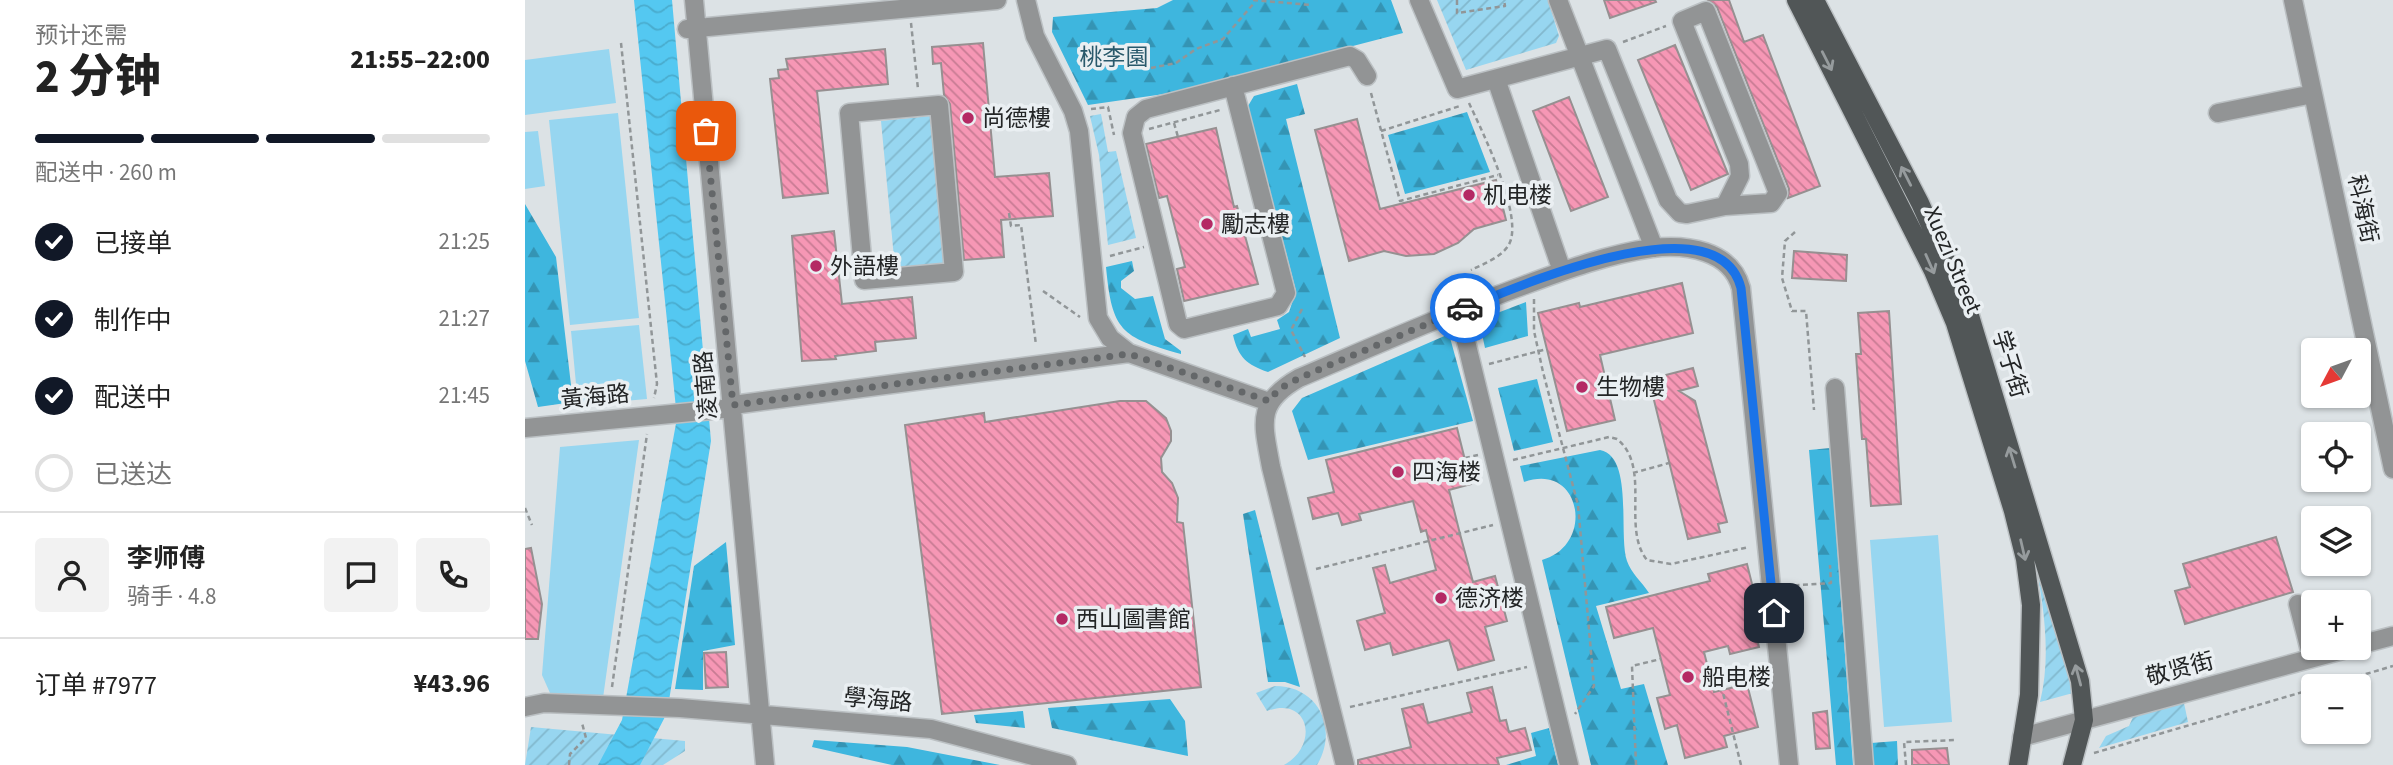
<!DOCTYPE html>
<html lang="zh">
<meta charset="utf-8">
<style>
:root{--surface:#fff;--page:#f2f2f2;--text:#222;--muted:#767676;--line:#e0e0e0;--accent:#111827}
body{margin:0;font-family:"Source Sans 3","Noto Sans SC",sans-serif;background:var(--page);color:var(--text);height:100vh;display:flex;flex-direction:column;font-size:26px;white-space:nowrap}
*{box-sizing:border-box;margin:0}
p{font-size:23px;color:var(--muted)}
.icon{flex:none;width:38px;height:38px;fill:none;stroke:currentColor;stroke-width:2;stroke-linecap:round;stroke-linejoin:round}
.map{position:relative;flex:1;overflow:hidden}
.sheet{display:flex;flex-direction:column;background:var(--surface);width:525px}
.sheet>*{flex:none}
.needle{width:46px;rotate:229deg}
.buttons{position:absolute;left:1776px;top:338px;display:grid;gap:14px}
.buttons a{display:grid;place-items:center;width:70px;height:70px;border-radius:7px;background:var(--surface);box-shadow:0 2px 5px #0004;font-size:35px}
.pin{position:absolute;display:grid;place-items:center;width:60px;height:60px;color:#fff;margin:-30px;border-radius:14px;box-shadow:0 4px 10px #0006}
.courier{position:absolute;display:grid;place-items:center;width:70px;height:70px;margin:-35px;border:5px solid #1a73e8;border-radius:50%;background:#fff;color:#222;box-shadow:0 2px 9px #0007}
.headline em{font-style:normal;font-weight:800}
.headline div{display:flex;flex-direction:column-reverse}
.headline{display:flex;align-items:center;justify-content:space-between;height:119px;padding:0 35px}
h1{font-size:46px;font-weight:800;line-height:52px}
.bar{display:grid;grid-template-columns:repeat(4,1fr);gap:10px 7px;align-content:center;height:84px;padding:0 35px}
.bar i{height:9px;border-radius:5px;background:var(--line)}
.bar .current{background:var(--accent)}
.bar p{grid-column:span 4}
.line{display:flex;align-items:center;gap:18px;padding:0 35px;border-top:2px solid var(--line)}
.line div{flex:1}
.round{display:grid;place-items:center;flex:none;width:74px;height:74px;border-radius:7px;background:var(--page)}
ol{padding:0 35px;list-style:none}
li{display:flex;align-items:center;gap:21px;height:77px}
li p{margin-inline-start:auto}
li .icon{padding:7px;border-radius:50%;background:var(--accent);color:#fff;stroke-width:4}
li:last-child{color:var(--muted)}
li i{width:38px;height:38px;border:4px solid var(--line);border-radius:50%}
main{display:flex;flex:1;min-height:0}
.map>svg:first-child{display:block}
.forest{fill:url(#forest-firs)}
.garden{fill:url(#garden-furrows)}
.pitch{fill:#97d6f0}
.water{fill:url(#water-waves)}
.building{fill:url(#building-back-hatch);stroke:#969091;stroke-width:2}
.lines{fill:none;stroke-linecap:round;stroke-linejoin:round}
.minor-casing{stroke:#bbc0c3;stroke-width:21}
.major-casing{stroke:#bbc0c3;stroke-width:21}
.path{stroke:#919698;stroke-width:2.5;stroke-dasharray:5 3.5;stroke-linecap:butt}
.minor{stroke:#929495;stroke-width:18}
.major{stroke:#515657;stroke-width:18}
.oneway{stroke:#969b9d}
.done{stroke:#646769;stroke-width:7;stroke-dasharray:0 12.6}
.route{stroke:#1a73e8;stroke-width:9}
.poi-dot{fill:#b42964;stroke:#eaeff2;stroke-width:2.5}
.labels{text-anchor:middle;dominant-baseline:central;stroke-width:7;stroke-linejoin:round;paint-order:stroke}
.park-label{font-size:23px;fill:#29596b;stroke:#eaeff2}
.poi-label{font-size:23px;fill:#232526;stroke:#eaeff2;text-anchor:start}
.street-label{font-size:23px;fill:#232526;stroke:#eaeff2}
</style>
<main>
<section class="sheet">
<div class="headline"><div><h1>2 分钟</h1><p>预计还需</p></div><em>21:55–22:00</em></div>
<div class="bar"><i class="current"></i><i class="current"></i><i class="current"></i><i></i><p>配送中 · 260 m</p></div>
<ol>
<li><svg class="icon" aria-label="check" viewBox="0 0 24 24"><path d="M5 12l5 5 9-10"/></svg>已接单<p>21:25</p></li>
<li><svg class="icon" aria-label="check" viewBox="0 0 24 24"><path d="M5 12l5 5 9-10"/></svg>制作中<p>21:27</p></li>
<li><svg class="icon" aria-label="check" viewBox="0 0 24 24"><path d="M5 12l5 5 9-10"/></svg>配送中<p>21:45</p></li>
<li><i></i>已送达</li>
</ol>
<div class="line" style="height:126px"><a class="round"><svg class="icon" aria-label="person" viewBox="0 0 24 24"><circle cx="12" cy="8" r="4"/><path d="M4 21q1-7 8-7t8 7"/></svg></a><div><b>李师傅</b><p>骑手 · 4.8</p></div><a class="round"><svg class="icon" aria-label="chat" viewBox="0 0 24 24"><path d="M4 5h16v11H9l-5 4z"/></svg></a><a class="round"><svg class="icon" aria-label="phone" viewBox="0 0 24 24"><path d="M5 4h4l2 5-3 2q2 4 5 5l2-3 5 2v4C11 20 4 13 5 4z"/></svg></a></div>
<div class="line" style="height:91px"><div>订单 #7977</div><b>¥43.96</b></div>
</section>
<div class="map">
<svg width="1868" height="765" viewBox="0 0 1868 765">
<defs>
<pattern id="forest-firs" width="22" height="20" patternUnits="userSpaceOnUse" patternTransform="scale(1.75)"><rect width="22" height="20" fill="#3eb6de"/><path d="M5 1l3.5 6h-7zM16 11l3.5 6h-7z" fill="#3494b4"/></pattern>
<pattern id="garden-furrows" width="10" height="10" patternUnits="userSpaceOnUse" patternTransform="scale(1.75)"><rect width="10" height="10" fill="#97d6f0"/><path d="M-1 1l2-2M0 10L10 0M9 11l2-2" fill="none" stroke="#82b8ce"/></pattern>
<pattern id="water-waves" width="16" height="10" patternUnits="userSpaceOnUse" patternTransform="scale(1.75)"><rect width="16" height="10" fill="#54c8f1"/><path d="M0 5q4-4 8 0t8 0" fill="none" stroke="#49acce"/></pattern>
<pattern id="building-back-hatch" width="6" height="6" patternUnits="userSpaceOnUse" patternTransform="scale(1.75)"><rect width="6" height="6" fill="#f697b5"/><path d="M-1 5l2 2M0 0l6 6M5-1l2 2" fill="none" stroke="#c77b93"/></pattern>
</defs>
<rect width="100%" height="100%" fill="#dce2e5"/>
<path class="forest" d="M648 0H866L878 33 646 93 563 105 527 32 528 17 632 8Z
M772 84 780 114 761 119 815 338 743 372C722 365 713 357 708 335L723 329 726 337 755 329 752 320 764 312 771 291 723 106 729 96Z
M942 112 965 172 880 194 863 135Z
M0 204 31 257 48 402 13 407 0 361Z
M607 261 609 271 596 281V288L610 299 628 296 640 339 656 351V354C596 337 587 331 581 267Z
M1001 302 1003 336 960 348 954 320Z
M924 334 948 421 783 460 767 411 777 398Z
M1012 379 1028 442 989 451 973 388Z
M1305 448 1328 765H1311L1284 450Z
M1075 450C1109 456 1093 536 1102 561 1106 573 1117 582 1124 593L1071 606 1096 689 1119 684 1143 765H1066L1017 560C1071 545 1056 461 999 482L995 466Z
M730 510 775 687 760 682H743L718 514Z
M201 542 210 645 178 651V690L150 689 169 566Z
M645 699 660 721 663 756 527 728 523 708Z
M498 711 500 728 451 723 449 715Z
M1024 728 1033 765H981L1011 756 1006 733Z
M289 740 382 747 475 765H367L287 747Z
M1372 741 1373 765H1347L1346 743Z"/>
<path class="garden" d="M912 0H1023L1034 36 1031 43 941 70Z
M576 114 583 152 591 151 611 238 583 245 574 155 565 116Z
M405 116 419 263 370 268 356 121Z
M1509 555 1548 675V693L1515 702C1527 654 1518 602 1509 555Z
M750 686C793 686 814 728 792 765H759C795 745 784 695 742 711L731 693Z
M1659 703 1663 722 1574 748 1581 736 1604 726 1608 717Z
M6 727 160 741V751L138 765H0Z"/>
<path class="pitch" d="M84 49 91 103 0 115V60Z
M93 113 114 318 45 325 24 120Z
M13 131 20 186 0 189V132Z
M114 325 122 399 53 405 46 331Z
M114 440 78 698 25 693 17 675 35 447Z
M1413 535 1427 722 1359 727 1345 540Z"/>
<path class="water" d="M109 0H147L186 441 142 713 115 765H73L97 720 152 418Z"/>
<path class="building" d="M1079 0H1130L1131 2 1085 18Z
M1183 0H1204L1219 42 1238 35 1295 186 1263 198 1264 189 1192 7Z
M458 43 470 177 524 173 528 216 476 220 479 257 439 260 425 104 419 95 416 63 408 64 407 47Z
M1150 45 1203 174 1166 190 1113 60Z
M360 49 363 84 292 91 303 193 258 198 245 79 254 78 253 70 263 69 261 59Z
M1044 97 1083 197 1046 211 1008 111Z
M832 119 855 209 971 180 981 220 949 229 933 243 909 254 881 256 859 251 824 261 790 130Z
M691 128 709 207 712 206 733 284 659 301 652 269 660 267 642 196 634 198 621 144Z
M309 231 317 304 387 297 391 338 350 342 351 351 310 356 311 359 277 361 267 236Z
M1269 251 1322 255 1321 281 1267 278Z
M1157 283 1168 333 1075 355 1090 420 1042 431 1013 313 1054 303 1055 307Z
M1364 311 1376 504 1346 506 1341 439H1337L1331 354H1336L1333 313Z
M1168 368 1173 386 1154 391 1170 401 1202 522 1193 524 1195 532 1163 539 1127 392 1129 378Z
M595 401H621L641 418 646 431V441L636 458 637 472 647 483 653 498 652 522 658 523 676 687 417 714 380 425 459 413 460 422Z
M932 428 946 484 924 490 935 534 948 582 970 576 982 621 960 627 969 660 933 670 924 640 868 655 865 643 840 650 832 621 860 613 848 568 860 565 865 583 911 570 901 530 896 532 888 501 834 514 836 520 817 525 813 513 788 519 783 498 809 492 801 460Z
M1751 537 1768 592 1660 624 1650 591 1665 587 1658 564Z
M6 548 17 604 13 639H0V549Z
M1222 564 1232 604 1224 606 1234 647 1205 654 1203 646 1179 652 1189 692 1222 684 1233 727 1199 736 1202 747 1160 758 1152 725 1140 729 1132 698 1145 695 1128 628 1089 638 1081 607 1185 581 1183 574Z
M201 652 203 687 181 688 179 653Z
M967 687 975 721 981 720 984 732 1000 728 1006 750 972 758 974 765H833V760L886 747 877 709 898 704 903 723 947 712 942 693Z
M1302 711 1305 748 1291 749 1288 713Z
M1422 748 1424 765H1387V750Z"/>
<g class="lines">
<defs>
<path id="minor" d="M169 0 240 765
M501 0 510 36 548 111 554 131 573 318 585 338 604 353 744 402
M894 0 932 89 1082 49 1143 200 1155 213 1162 214 1200 206 1246 203 1253 193 1181 11 1157 21 1214 164 1215 176 1200 206
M1033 0 1129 248
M1768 0 1868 469
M162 29 472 0
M971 79 1037 271
M708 86 761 293 753 306 659 329 653 324 607 133 611 117 621 109 825 56 832 60 842 76
M414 105 429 272 339 280 324 113Z
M1693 113 1788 94
M937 325 1044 765
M1310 388 1339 765
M208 405 604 353
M0 428 208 408
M1773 604 1787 658
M1834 645 1868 636
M0 707 19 703 155 708 406 729 542 765
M1497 737 1825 648
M820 765 746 467C738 423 730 403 774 378 849 346 923 313 1000 285 1040 270 1084 254 1127 248 1161 244 1206 250 1216 288L1264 765"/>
<path id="major" d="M1271 0 1408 271 1430 323 1488 511 1500 559 1506 605 1504 695 1493 765
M1290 0 1395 203 1443 309 1555 681 1559 720 1547 765"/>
</defs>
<use href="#minor" class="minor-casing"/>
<use href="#major" class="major-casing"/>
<path class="path" d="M728 0 786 5
M932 0V13L980 6 979 0
M386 23 393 89
M1098 42 1141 26
M96 43 132 384 129 398
M626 68 651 63 671 49 698 39 730 2
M846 93 875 201 973 175
M944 103C957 131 1001 220 983 246 975 258 958 264 946 270
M566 109 583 107 589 135
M649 123 653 137
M624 129 695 110
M856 131 935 106
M484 213 486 226 496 225 511 345
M1270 232 1260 241 1257 278 1267 311H1281L1289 410
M585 256 619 247
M518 291 555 317
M1009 299V331L1018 372 1053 505 1069 686 1050 714
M777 309 766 330 780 357
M964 364 1022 349
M940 458 953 455
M988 460 1084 437 1092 439C1127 467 1096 528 1122 560L1146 564 1224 547
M1108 473 1144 463
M0 508 7 525
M791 569 968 525
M1261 586 1306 583 1305 565
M1800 686 1868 666
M87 687 122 434
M825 707 1002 667
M1569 753 1788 689
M44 765 45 754 61 738 57 723
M1111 765 1107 666 1136 659
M1216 765 1194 677 1238 667
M1381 765 1379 742 1432 740"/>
<use href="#minor" class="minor"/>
<use href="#major" class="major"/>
</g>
<defs><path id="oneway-shaft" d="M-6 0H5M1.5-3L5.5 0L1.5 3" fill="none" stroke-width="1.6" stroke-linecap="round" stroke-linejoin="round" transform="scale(1.75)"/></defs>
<g class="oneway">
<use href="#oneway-shaft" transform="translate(1302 61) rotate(63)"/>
<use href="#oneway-shaft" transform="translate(1381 176) rotate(-117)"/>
<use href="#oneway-shaft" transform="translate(1405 264) rotate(66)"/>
<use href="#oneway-shaft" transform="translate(1487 457) rotate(-107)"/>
<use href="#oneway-shaft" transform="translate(1498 550) rotate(77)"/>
<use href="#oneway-shaft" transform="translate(1553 675) rotate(-105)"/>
</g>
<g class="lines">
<path class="done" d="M181 131 208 405 604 354 744 401 754 389 774 378 940 308"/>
<path class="route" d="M940 308C992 287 1193 198 1216 288L1249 613"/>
</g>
<g class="poi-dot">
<circle cx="443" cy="118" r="7"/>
<circle cx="944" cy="195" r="7"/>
<circle cx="682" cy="224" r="7"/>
<circle cx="291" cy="266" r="7"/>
<circle cx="1057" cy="387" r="7"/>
<circle cx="873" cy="472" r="7"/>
<circle cx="916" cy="598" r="7"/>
<circle cx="537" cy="619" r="7"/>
<circle cx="1163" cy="677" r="7"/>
</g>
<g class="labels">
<g class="park-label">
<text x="589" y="57">桃李園</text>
</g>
<g class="poi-label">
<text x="457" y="118">尚德樓</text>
<text x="958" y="195">机电楼</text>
<text x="696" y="224">勵志樓</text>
<text x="305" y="266">外語樓</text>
<text x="1071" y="387">生物樓</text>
<text x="887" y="472">四海楼</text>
<text x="930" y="598">德济楼</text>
<text x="551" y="619">西山圖書館</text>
<text x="1177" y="677">船电楼</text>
</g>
<g class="street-label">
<text transform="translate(1838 209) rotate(78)">科海街</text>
<text transform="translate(1428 260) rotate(67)">Xuezi Street</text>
<text transform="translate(1485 364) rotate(73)">学子街</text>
<text transform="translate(181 385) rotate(-95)">凌南路</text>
<text transform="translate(70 397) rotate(-6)">黃海路</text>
<text transform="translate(1655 669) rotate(-15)">敬贤街</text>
<text transform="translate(353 700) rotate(5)">學海路</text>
</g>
</g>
</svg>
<div class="buttons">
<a><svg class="needle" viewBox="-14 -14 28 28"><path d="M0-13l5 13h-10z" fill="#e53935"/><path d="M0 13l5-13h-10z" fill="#767676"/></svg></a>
<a><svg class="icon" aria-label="locate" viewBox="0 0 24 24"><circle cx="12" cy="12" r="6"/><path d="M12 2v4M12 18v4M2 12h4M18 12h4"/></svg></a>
<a><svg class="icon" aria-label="layers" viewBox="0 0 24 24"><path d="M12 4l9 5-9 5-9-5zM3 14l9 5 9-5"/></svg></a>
<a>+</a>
<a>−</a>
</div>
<div class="pin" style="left:181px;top:131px;background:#ea580c"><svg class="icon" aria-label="bag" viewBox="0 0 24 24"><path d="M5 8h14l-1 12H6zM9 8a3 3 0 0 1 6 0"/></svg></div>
<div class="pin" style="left:1249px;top:613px;background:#1f2937"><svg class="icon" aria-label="home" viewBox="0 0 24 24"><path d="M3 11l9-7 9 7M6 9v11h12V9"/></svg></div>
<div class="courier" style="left:940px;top:308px"><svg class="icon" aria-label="car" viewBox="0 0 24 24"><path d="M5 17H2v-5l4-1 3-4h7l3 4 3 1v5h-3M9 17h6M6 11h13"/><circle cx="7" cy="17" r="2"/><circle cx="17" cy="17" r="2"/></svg></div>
</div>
</main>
